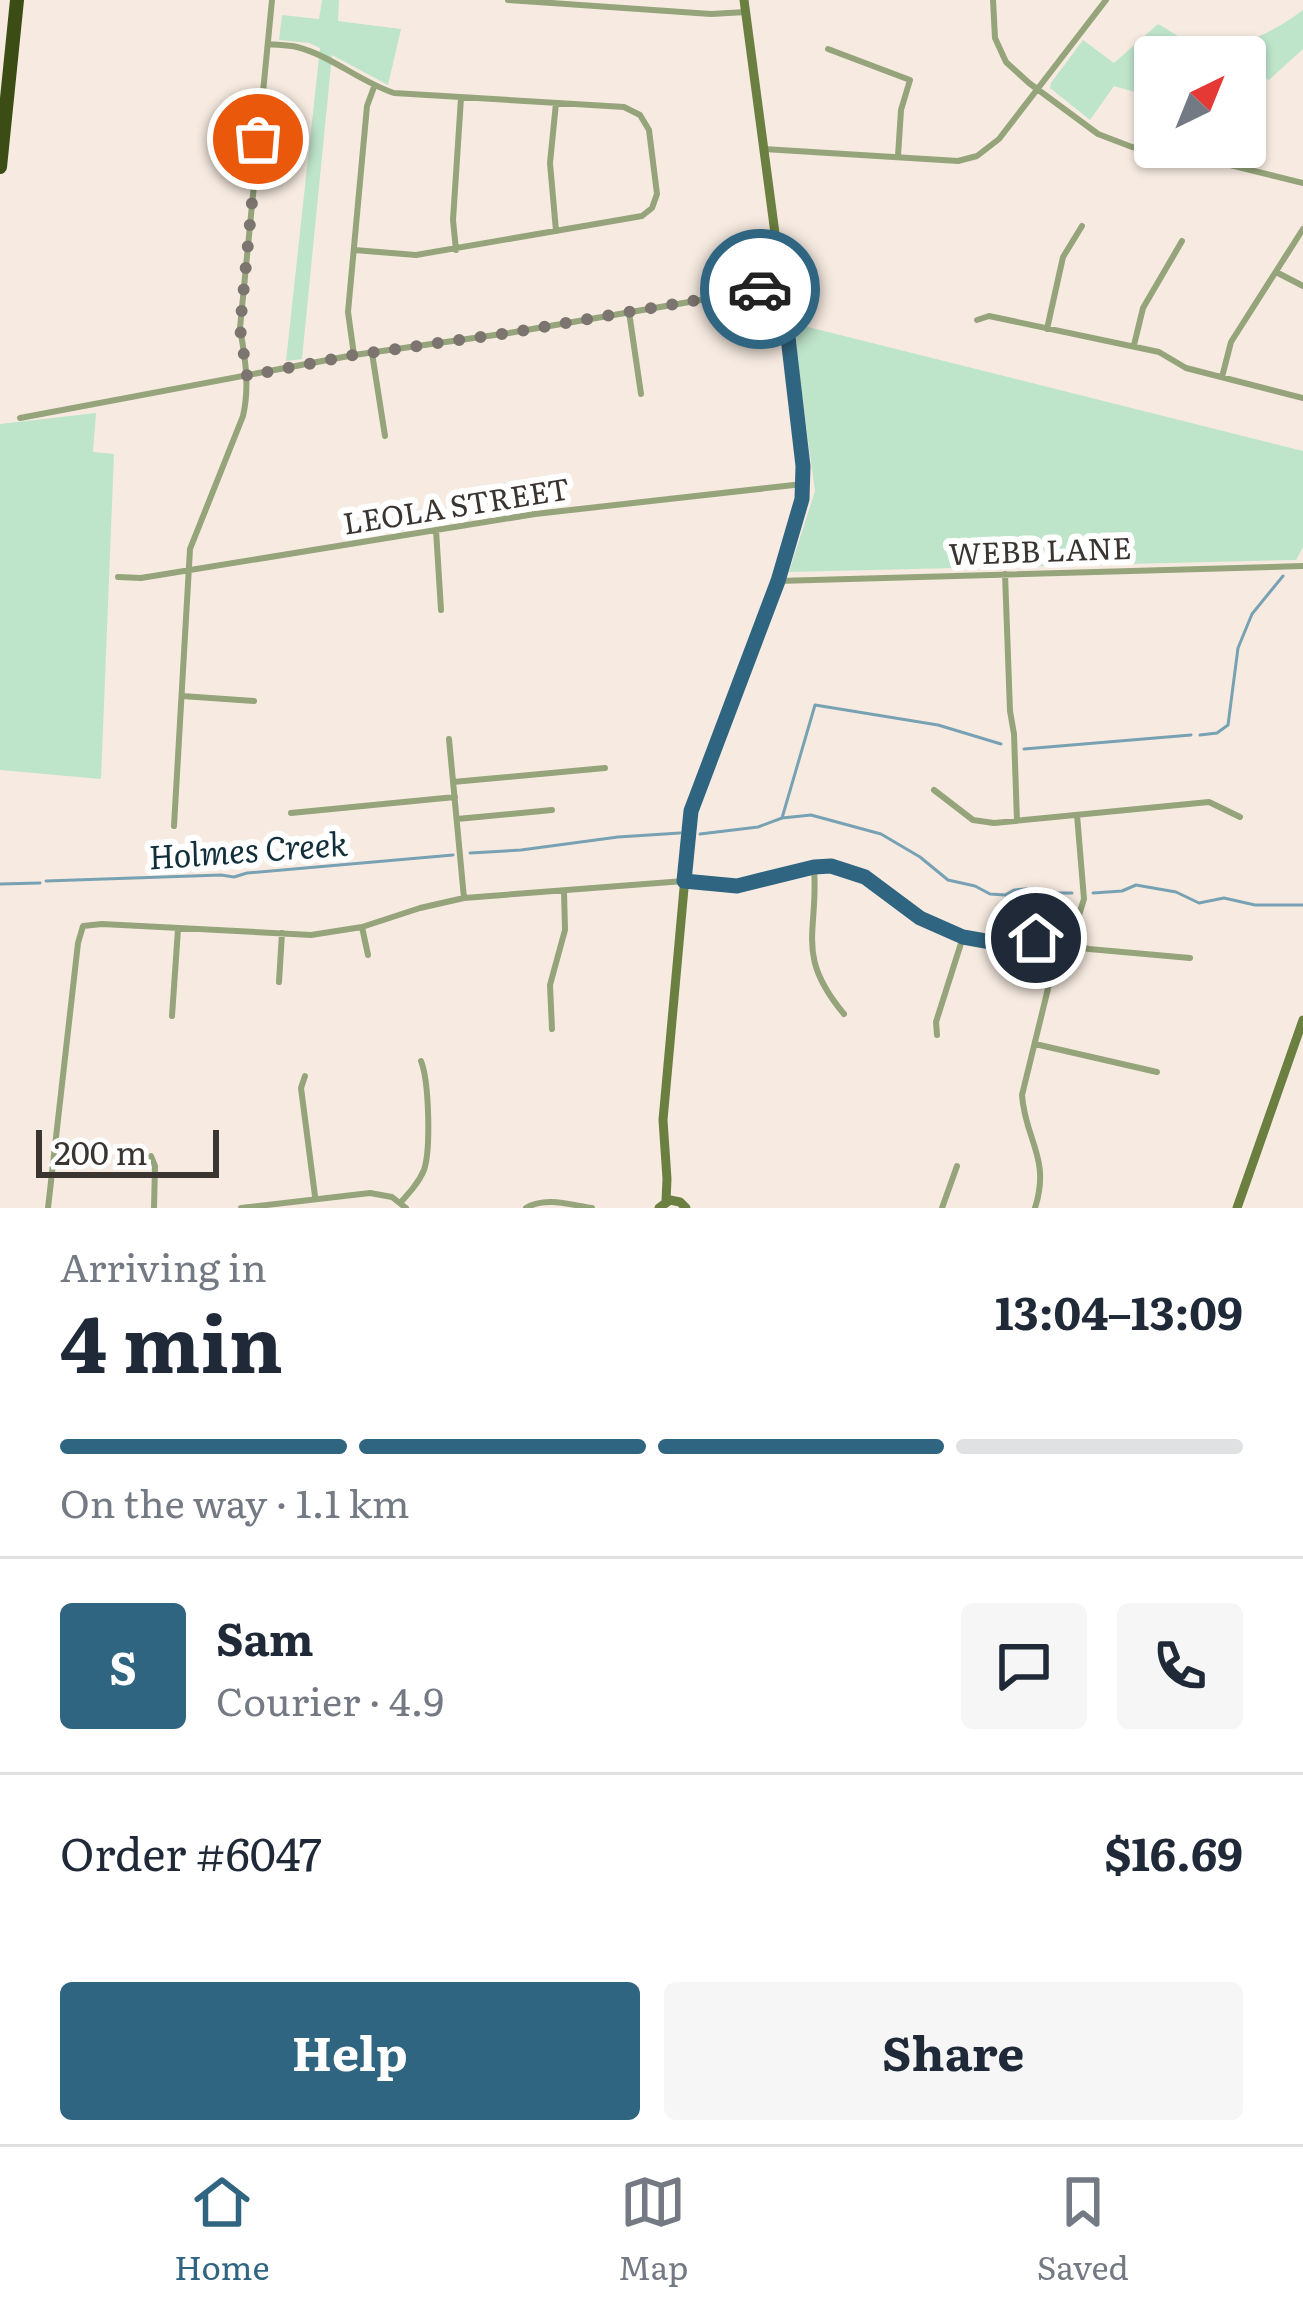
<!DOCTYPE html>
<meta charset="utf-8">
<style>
:root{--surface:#fff;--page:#f6f6f7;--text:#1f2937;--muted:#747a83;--line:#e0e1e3;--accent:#306581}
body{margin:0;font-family:Literata,serif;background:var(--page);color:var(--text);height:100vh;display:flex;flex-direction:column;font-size:45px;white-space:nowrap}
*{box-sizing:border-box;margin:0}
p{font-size:39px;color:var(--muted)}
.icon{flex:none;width:66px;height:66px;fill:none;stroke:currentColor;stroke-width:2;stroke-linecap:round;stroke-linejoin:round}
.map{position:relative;height:1208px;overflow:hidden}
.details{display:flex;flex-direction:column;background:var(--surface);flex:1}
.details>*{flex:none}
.needle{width:78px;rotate:43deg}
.tools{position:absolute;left:1134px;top:36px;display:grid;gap:24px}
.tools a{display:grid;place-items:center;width:132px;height:132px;border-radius:12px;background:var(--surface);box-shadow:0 3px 9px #0004;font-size:60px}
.scale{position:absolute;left:36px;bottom:30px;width:183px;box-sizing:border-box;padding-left:12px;border:6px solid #3a3531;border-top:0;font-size:33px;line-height:42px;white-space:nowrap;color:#3a3531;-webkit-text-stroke:9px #fff;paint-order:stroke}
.pin{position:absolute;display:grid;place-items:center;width:102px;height:102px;color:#fff;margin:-51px;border:6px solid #fff;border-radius:50%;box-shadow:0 3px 12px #0007}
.courier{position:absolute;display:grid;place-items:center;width:120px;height:120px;margin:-60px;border:9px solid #306581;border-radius:50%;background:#fff;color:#222;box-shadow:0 3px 15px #0007}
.headline em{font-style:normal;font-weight:700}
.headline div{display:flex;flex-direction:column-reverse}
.headline{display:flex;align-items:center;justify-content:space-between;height:204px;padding:0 60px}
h1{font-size:78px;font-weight:700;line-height:90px}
.bar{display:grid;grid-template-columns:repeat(4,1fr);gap:18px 12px;align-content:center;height:144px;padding:0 60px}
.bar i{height:15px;border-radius:9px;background:var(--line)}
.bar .selected{background:var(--accent)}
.bar p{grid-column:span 4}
.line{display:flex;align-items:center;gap:30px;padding:0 60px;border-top:3px solid var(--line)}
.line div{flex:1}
.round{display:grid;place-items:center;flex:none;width:126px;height:126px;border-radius:12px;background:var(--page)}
.button{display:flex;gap:24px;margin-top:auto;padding:24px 60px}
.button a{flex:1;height:138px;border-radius:12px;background:var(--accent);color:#fff;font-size:48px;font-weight:700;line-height:138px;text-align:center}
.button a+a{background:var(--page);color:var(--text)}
.dock{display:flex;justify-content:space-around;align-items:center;height:168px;border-top:3px solid var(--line);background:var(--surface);font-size:33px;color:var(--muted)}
.dock a{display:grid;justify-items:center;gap:6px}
.dock .selected{color:var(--accent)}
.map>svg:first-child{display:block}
.green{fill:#bee4ca}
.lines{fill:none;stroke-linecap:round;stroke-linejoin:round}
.stream{stroke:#78a2b4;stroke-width:3}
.street{stroke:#95a47a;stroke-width:6}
.secondary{stroke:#6b8040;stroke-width:9}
.highway{stroke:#3c4c15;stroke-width:14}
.done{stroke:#7c756f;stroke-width:12;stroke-dasharray:0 21.6}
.route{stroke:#306581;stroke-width:15}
.labels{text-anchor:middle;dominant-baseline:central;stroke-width:12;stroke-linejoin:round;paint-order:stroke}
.street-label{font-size:30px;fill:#3a3531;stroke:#fff}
.water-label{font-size:33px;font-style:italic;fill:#112f3b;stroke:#fff}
</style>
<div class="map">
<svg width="1303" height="1208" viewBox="0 0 1303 1208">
<rect width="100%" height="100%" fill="#f7ebe1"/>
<path class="green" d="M322 0H339L338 21 401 29 388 85 332 55 302 359 286 361 320 48 309 43 279 40 282 15 319 19Z
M1303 10V49L1269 80 1245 69V57H1155V93L1142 94 1114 86 1090 120 1050 88 1051 83 1083 40 1114 63 1158 24C1171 31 1187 44 1202 45 1240 49 1274 32 1303 10Z
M792 323 1303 451V547L1296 560 789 572 815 491Z
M96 413 93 452 114 454 101 779 0 770V424Z"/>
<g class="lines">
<path class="stream" d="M1200 735 1217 733 1228 725 1238 648 1252 614 1283 576
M1024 749 1191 735
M782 818 815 705 938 725 1001 744
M700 834 758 827 782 818 811 815 881 834 920 857 948 880 975 886 990 894 1005 895 1014 890 1026 889 1040 893H1072
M470 853 521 850 618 837 680 833
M46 881 221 875 234 877 247 873 453 855
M0 884 40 883
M1093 893 1122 891 1136 885 1176 892 1199 903 1224 898 1255 905H1303"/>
<path class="street" d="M508 0 711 14 746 12
M993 0 995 38 1006 62 1029 83 1098 134 1132 147 1210 160 1303 183
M268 44C277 45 288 45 297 47 332 56 360 82 394 93L624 107 640 115 649 130 657 194 652 208 642 216 416 255 354 250
M828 49 910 80 901 110 898 156
M556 103 550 163 556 231
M764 149 958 161 977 156 999 139 1106 0
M1210 160 1213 147
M456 250 453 220 461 98
M1276 272 1303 286
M629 312 641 394
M977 320 989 316 1159 352 1186 368 1303 398
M1047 329 1063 257 1082 226
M1134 345 1143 308 1182 241
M372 353 385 436
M354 355 348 312 367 106 374 87
M1222 377 1231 342 1303 229
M20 418 354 355 509 333 782 286
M436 530 441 610
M1005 574 1010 711 1014 734 1017 821
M118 577 141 578 535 514 803 484
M778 581 1303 566
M182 696 254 701
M449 739 464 898
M453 782 605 768
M934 790 973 820 994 823 1209 802 1240 817
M291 813 455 797
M457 819 552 810
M174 826 190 549 243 416C250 386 245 358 240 328L272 0
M814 867C819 933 794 954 844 1014
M362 927 368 955
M279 982 282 933
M172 1016 178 929
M552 1029 550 985 565 930 564 891
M937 1035 936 1022 963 937
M1035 1044 1157 1072
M305 1076 301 1088 315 1196
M151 1156 155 1166 154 1208
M401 1202C410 1192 419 1182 424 1170 431 1149 429 1081 421 1061
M48 1208 78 943 83 926 102 924 311 935 362 927 420 908 464 898 684 881 737 886 814 867 831 865 865 877 920 918 963 937 991 942 1036 937 1089 949 1190 958
M241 1208 370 1193 392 1197 406 1208
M526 1208C545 1196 571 1205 592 1208
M942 1208 957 1166
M1035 1208C1051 1158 1025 1140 1022 1095L1055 960 1079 915 1084 899 1077 815"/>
<path class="secondary" d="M666 1201 667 1179 663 1120 691 811 778 581 802 499 803 467 782 286 744 0
M659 1208 670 1200 680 1202 686 1208
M1237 1208 1303 1020"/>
<path class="highway" d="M0 167 17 0"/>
</g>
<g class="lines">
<path class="done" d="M258 139 240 328 247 376 354 355 509 333 760 289"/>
<path class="route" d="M760 289 782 286 803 466 802 499 778 581 691 811 684 881 737 886 814 867 831 866 865 877 920 918 963 937 991 942 1036 938"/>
</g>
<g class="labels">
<g class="street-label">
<text transform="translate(456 504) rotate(-9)">LEOLA STREET</text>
<text transform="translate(1040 549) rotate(-2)">WEBB LANE</text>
</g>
<g class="water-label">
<text transform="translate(248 848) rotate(-4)">Holmes Creek</text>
</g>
</g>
</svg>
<div class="tools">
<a><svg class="needle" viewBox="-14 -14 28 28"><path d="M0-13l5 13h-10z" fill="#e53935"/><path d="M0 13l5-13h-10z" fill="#747a83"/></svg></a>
</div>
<div class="scale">200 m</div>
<div class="pin" style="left:258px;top:139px;background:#ea580c"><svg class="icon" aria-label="bag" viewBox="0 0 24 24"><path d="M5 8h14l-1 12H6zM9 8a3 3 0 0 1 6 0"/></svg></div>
<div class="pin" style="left:1036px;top:938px;background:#1f2937"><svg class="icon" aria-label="home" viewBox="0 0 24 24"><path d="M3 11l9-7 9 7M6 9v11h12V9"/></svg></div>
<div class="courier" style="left:760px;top:289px"><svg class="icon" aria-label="car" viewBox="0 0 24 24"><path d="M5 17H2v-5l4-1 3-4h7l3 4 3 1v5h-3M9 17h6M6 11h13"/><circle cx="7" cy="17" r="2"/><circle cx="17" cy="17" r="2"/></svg></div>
</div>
<section class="details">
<div class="headline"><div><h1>4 min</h1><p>Arriving in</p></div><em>13:04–13:09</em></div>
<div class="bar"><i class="selected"></i><i class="selected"></i><i class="selected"></i><i></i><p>On the way · 1.1 km</p></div>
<div class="line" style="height:216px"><b class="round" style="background:var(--accent);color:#fff">S</b><div><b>Sam</b><p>Courier · 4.9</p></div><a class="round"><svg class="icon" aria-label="chat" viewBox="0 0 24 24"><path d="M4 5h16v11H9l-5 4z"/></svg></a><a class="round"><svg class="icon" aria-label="phone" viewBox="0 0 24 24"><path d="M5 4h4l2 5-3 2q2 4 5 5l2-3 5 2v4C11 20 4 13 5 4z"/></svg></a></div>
<div class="line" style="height:156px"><div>Order #6047</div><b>$16.69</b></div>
<div class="button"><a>Help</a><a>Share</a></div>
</section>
<nav class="dock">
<a class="selected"><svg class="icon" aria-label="home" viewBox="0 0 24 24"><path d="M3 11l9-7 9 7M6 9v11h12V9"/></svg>Home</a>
<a><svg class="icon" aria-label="map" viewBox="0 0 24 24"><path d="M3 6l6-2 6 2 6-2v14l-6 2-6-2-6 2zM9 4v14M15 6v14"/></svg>Map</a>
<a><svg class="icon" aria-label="saved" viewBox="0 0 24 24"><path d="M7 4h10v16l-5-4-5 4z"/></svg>Saved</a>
</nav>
